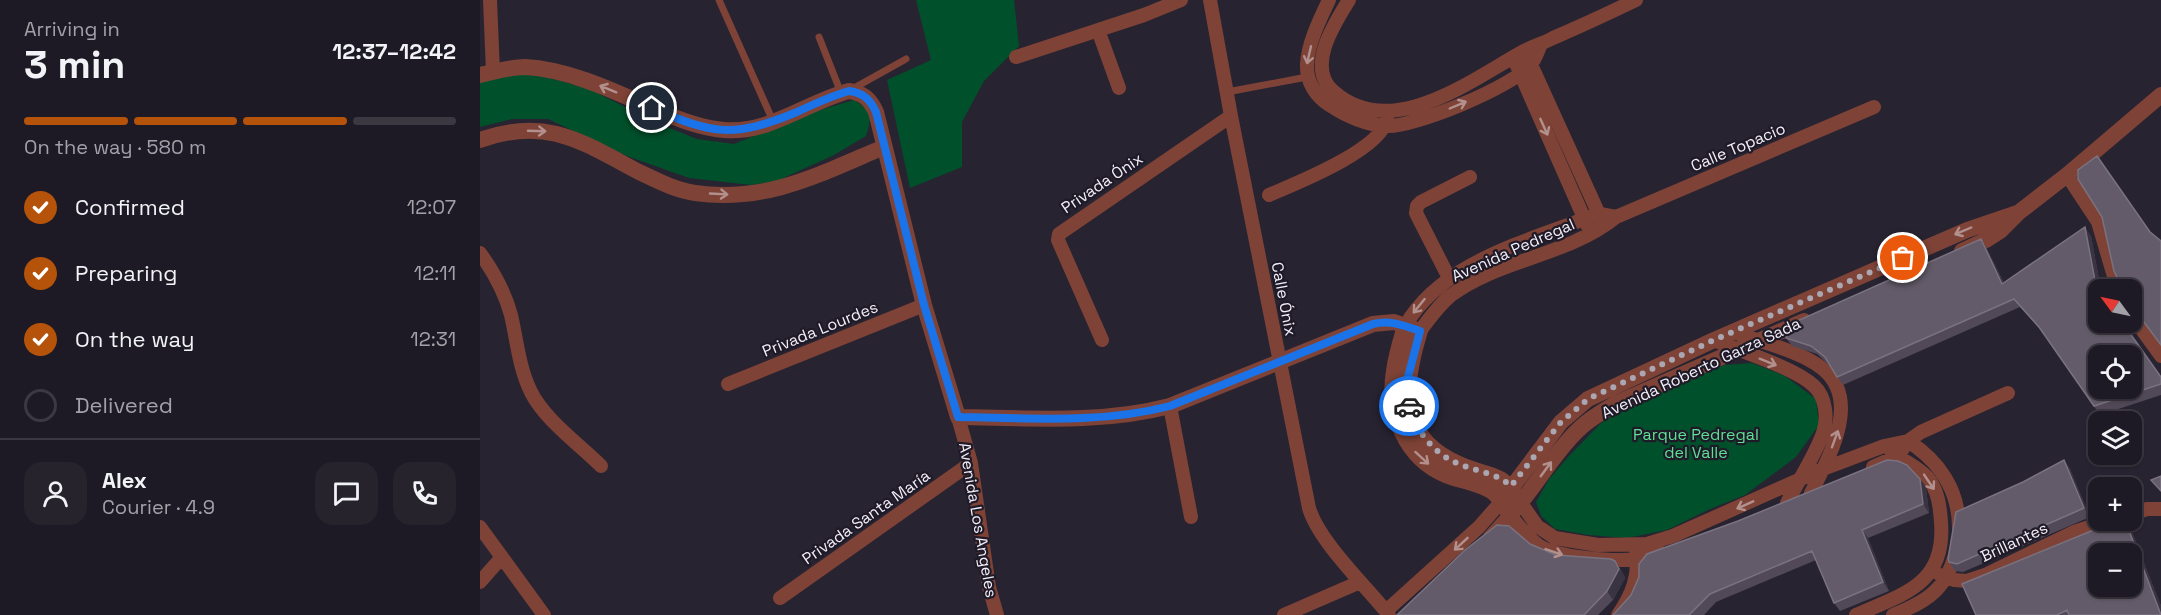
<!DOCTYPE html>
<meta charset="utf-8">
<style>
:root{--surface:#1e1a25;--page:#26232d;--text:#f1f3f6;--muted:#a1a1a7;--line:#3c3842;--accent:#b45309}
body{margin:0;font-family:"Space Grotesk",sans-serif;background:var(--page);color:var(--text);height:100vh;display:flex;flex-direction:column;font-size:22px;white-space:nowrap}
*{box-sizing:border-box;margin:0}
p{font-size:20px;color:var(--muted)}
.icon{flex:none;width:33px;height:33px;fill:none;stroke:currentColor;stroke-width:2;stroke-linecap:round;stroke-linejoin:round}
.map{position:relative;flex:1;overflow:hidden}
.panel{display:flex;flex-direction:column;background:var(--surface);width:480px}
.panel>*{flex:none}
.needle{width:39px;rotate:303deg}
.tools{position:absolute;left:1608px;top:279px;display:grid;gap:12px}
.tools a{display:grid;place-items:center;width:54px;height:54px;border-radius:12px;background:var(--surface);box-shadow:0 2px 4px #0004,0 0 0 2px var(--line);font-size:30px}
.pin{position:absolute;display:grid;place-items:center;width:51px;height:51px;color:#fff;margin:-26px;border:3px solid #fff;border-radius:50%;box-shadow:0 2px 6px #0007}
.courier{position:absolute;display:grid;place-items:center;width:60px;height:60px;margin:-30px;border:4px solid #1a73e8;border-radius:50%;background:#fff;color:#222;box-shadow:0 2px 8px #0007}
.overview em{font-style:normal;font-weight:700}
.overview div{display:flex;flex-direction:column-reverse}
.overview{display:flex;align-items:center;justify-content:space-between;height:102px;padding:0 24px}
h1{font-size:39px;font-weight:700;line-height:45px}
.bar{display:grid;grid-template-columns:repeat(4,1fr);gap:9px 6px;align-content:center;height:72px;padding:0 24px}
.bar i{height:8px;border-radius:4px;background:var(--line)}
.bar .active{background:var(--accent)}
.bar p{grid-column:span 4}
.line{display:flex;align-items:center;gap:15px;padding:0 24px;border-top:2px solid var(--line)}
.line div{flex:1}
.round{display:grid;place-items:center;flex:none;width:63px;height:63px;border-radius:18px;background:var(--page)}
ol{padding:0 24px;list-style:none}
li{display:flex;align-items:center;gap:18px;height:66px}
li p{margin-inline-start:auto}
li .icon{padding:6px;border-radius:50%;background:var(--accent);color:#fff;stroke-width:4}
li:last-child{color:var(--muted)}
li i{width:33px;height:33px;border:3px solid var(--line);border-radius:50%}
main{display:flex;flex:1;min-height:0}
.map>svg:first-child{display:block}
.green{fill:#00502b}
.lines{fill:none;stroke-linecap:round;stroke-linejoin:round}
.service{stroke:#7e4336;stroke-width:7}
.minor{stroke:#7e4336;stroke-width:14}
.tertiary{stroke:#7e4336;stroke-width:16}
.wall{fill:#524958}
.shaded-wall{fill:#3a3341}
.building{fill:#635b69;stroke:#7a7280;stroke-width:1.5;fill-rule:evenodd}
.oneway{stroke:#b2908d}
.done{stroke:#aba7b2;stroke-width:6;stroke-dasharray:0 10.8}
.route{stroke:#1a73e8;stroke-width:8}
.labels{text-anchor:middle;dominant-baseline:central;stroke-width:4.5;stroke-linejoin:round;paint-order:stroke}
.street-label{font-size:16px;fill:#f2eef8;stroke:#1f1a27}
.park-label{font-size:16px;fill:#5ee096;stroke:#1f1a27}
</style>
<main>
<section class="panel">
<div class="overview"><div><h1>3 min</h1><p>Arriving in</p></div><em>12:37–12:42</em></div>
<div class="bar"><i class="active"></i><i class="active"></i><i class="active"></i><i></i><p>On the way · 580 m</p></div>
<ol>
<li><svg class="icon" aria-label="check" viewBox="0 0 24 24"><path d="M5 12l5 5 9-10"/></svg>Confirmed<p>12:07</p></li>
<li><svg class="icon" aria-label="check" viewBox="0 0 24 24"><path d="M5 12l5 5 9-10"/></svg>Preparing<p>12:11</p></li>
<li><svg class="icon" aria-label="check" viewBox="0 0 24 24"><path d="M5 12l5 5 9-10"/></svg>On the way<p>12:31</p></li>
<li><i></i>Delivered</li>
</ol>
<div class="line" style="height:108px"><a class="round"><svg class="icon" aria-label="person" viewBox="0 0 24 24"><circle cx="12" cy="8" r="4"/><path d="M4 21q1-7 8-7t8 7"/></svg></a><div><b>Alex</b><p>Courier · 4.9</p></div><a class="round"><svg class="icon" aria-label="chat" viewBox="0 0 24 24"><path d="M4 5h16v11H9l-5 4z"/></svg></a><a class="round"><svg class="icon" aria-label="phone" viewBox="0 0 24 24"><path d="M5 4h4l2 5-3 2q2 4 5 5l2-3 5 2v4C11 20 4 13 5 4z"/></svg></a></div>
</section>
<div class="map">
<svg width="1681" height="615" viewBox="0 0 1681 615">
<rect width="100%" height="100%" fill="#282331"/>
<path class="green" d="M436 0H534L539 46 504 81 482 122V167L430 188 407 80 451 60Z
M26 75H59L109 89 177 123 217 139 254 144 333 112 374 100C392 111 392 117 386 136L354 155 297 181 271 185 209 178 147 156 68 119H32L0 127V80Z
M1272 363 1305 376 1336 399 1339 425 1316 457 1265 495 1230 509 1187 530 1147 538 1108 535 1075 529 1061 516 1056 502 1069 479 1089 456 1121 423 1156 401 1244 365Z"/>
<g class="lines">
<path class="service" d="M239 0 293 121
M339 37 361 93
M374 88 426 59
M747 92 827 77"/>
<path class="minor" d="M10 0 13 72
M730 0 751 116 829 508C839 542 886 586 909 615
M849 0C840 19 828 43 827 64 826 82 836 97 851 106 866 116 887 125 906 126 933 128 1035 86 1051 64 1056 59 1058 50 1061 44
M869 0C854 24 826 67 853 91 911 143 991 80 1044 51 1053 46 1064 43 1073 38 1101 26 1129 13 1156 0
M618 30 639 88
M536 57 664 15 701 0
M1048 58 1122 221
M1037 66 1108 227
M1587 175 1618 222 1638 290
M789 195C817 183 901 150 907 119
M0 253C13 271 25 293 31 315 37 341 39 368 51 392 64 419 100 445 121 466
M969 278 936 213 937 206 941 202 990 177
M1652 316 1681 356
M925 326C961 264 1041 243 1104 219L1120 214 1136 217
M940 331C949 319 958 306 970 296 1019 259 1088 256 1136 217L1394 107
M1253 332C1280 342 1321 351 1343 369 1382 401 1348 459 1331 493
M622 340 578 240 579 234 751 116
M1234 340C1259 351 1316 368 1334 386 1346 397 1348 418 1343 433 1335 456 1318 481 1307 503
M248 384 444 305
M690 406 711 517
M478 417 491 463 509 587 517 615
M1428 441C1459 461 1479 490 1479 528
M1393 467 1418 456 1428 441 1441 432 1528 393
M1041 503 1057 526 1075 538 1118 545 1167 544 1193 536 1343 469 1404 446 1428 441
M1652 514 1667 509H1681
M0 527 64 615
M1010 537 1030 515C1039 526 1047 537 1058 545 1077 558 1136 562 1158 559 1166 558 1173 555 1181 553
M1460 575 1474 580 1487 581 1505 575 1594 532 1631 520
M0 582 22 557
M300 598 491 463
M906 611 999 527 1021 502
M804 615 880 582
M1138 615C1152 595 1160 575 1156 550
M1376 615C1423 594 1466 585 1461 522 1460 507 1458 490 1448 478 1437 466 1423 461 1411 451
M1413 615C1449 601 1468 588 1477 547"/>
<path class="tertiary" d="M0 75C14 72 30 67 45 67 87 69 132 90 170 107 194 117 218 128 244 130 289 134 327 102 369 91 383 93 390 99 396 112L444 305 478 417C549 418 621 424 690 406L893 324 914 322 940 331C923 386 916 438 981 465 1014 479 1020 469 1041 503
M0 140C67 116 102 142 159 172 178 181 195 190 215 193 287 203 340 174 404 147
M1482 251 1506 240 1520 231 1538 213 1587 175 1681 95
M925 326C921 340 916 355 914 371 907 412 925 458 966 475 980 481 1001 483 1014 493 1020 498 1025 508 1030 515 1055 488 1072 455 1098 430 1109 419 1123 411 1137 403L1324 321
M1026 495 1081 422 1108 399 1234 340 1487 230 1537 213"/>
</g>
<path class="wall" d="M1611 236 1621 290H1618L1681 377V395L1620 415 1565 335 1540 307 1363 385 1349 365 1337 354 1312 346 1306 338 1506 247 1524 283Z
M1584 460 1590 469 1610 517 1483 572 1475 571 1469 562 1543 482Z
M1440 479 1446 488 1449 513 1388 538 1409 591 1360 611 1354 603 1336 560 1236 602 1224 615H1133L1258 521Z
M1638 520H1645L1650 527 1681 606V615H1496Z
M1050 544 1076 555 1141 570 1145 578 1133 600 1118 615H917Z"/>
<path class="shaded-wall" d="M1605 227 1611 236 1621 290H1618L1616 286Z
M1501 239 1506 247 1528 292 1522 284Z
M1584 460 1590 469 1610 517 1604 508Z
M1440 479 1446 488 1449 513 1443 504Z
M1645 520 1650 527 1681 606V613Z
M1382 530 1388 538 1409 591 1403 582Z
M1135 561 1141 570 1145 578 1133 600 1127 591Z"/>
<path class="building" d="M1617 156 1670 232 1681 241V345L1652 306V290H1643L1634 271 1622 217 1598 179V170Z
M1605 227 1616 286 1618 290V322H1642L1681 377V384L1614 406 1559 327 1534 299 1357 377 1345 357 1331 346 1306 338 1305 330 1306 326 1501 239 1522 284ZM1618 356H1652V388H1618Z
M1407 460 1418 461 1427 465 1440 479 1443 504 1382 530 1403 582 1354 603 1332 551 1230 594 1209 615H1133L1151 595 1159 577V564L1167 554 1258 521Z
M1584 460 1604 508 1477 564 1469 562 1468 559 1476 512 1543 482Z
M1681 476V491L1671 480Z
M1638 520H1645L1681 615H1589L1587 610 1577 615H1496L1482 584ZM1618 554H1652V586H1618Z
M1017 525 1029 526 1050 544 1076 555 1131 559 1135 561 1139 569 1127 591 1104 615H917L985 550Z"/>
<defs><path id="oneway-shaft" d="M-6 0H5M1.5-3L5.5 0L1.5 3" fill="none" stroke-width="1.6" stroke-linecap="round" stroke-linejoin="round" transform="scale(1.5)"/></defs>
<g class="oneway">
<use href="#oneway-shaft" transform="translate(829 55) rotate(103)"/>
<use href="#oneway-shaft" transform="translate(128 89) rotate(-158)"/>
<use href="#oneway-shaft" transform="translate(978 105) rotate(-23)"/>
<use href="#oneway-shaft" transform="translate(1064 127) rotate(66)"/>
<use href="#oneway-shaft" transform="translate(57 131) rotate(2)"/>
<use href="#oneway-shaft" transform="translate(239 194) rotate(3)"/>
<use href="#oneway-shaft" transform="translate(1483 231) rotate(157)"/>
<use href="#oneway-shaft" transform="translate(939 306) rotate(129)"/>
<use href="#oneway-shaft" transform="translate(1288 362) rotate(22)"/>
<use href="#oneway-shaft" transform="translate(1355 439) rotate(-70)"/>
<use href="#oneway-shaft" transform="translate(942 458) rotate(42)"/>
<use href="#oneway-shaft" transform="translate(1066 469) rotate(-54)"/>
<use href="#oneway-shaft" transform="translate(1449 482) rotate(56)"/>
<use href="#oneway-shaft" transform="translate(1265 505) rotate(156)"/>
<use href="#oneway-shaft" transform="translate(981 544) rotate(137)"/>
<use href="#oneway-shaft" transform="translate(1074 552) rotate(19)"/>
</g>
<g class="lines">
<path class="done" d="M929 406C936 433 957 457 984 466 1000 472 1018 474 1031 486L1081 422 1108 399 1234 340 1423 258"/>
<path class="route" d="M172 108C234 135 254 138 317 112 334 104 351 96 369 91 383 93 390 99 396 112L444 305 478 417C549 418 621 424 690 406L893 324C910 320 923 325 940 331L927 381 929 406"/>
</g>
<g class="labels">
<g class="street-label">
<text transform="translate(1258 147) rotate(-23)">Calle Topacio</text>
<text transform="translate(622 183) rotate(-34)">Privada Ónix</text>
<text transform="translate(1033 250) rotate(-24)">Avenida Pedregal</text>
<text transform="translate(804 299) rotate(79)">Calle Ónix</text>
<text transform="translate(340 329) rotate(-22)">Privada Lourdes</text>
<text transform="translate(1221 368) rotate(-25)">Avenida Roberto Garza Sada</text>
<text transform="translate(386 517) rotate(-35)">Privada Santa María</text>
<text transform="translate(498 520) rotate(80)">Avenida Los Angeles</text>
<text transform="translate(1534 542) rotate(-25)">Brillantes</text>
</g>
<g class="park-label">
<text x="1216" y="434">Parque Pedregal<tspan x="1216" dy="18">del Valle</tspan></text>
</g>
</g>
</svg>
<div class="tools">
<a><svg class="needle" viewBox="-14 -14 28 28"><path d="M0-13l5 13h-10z" fill="#e53935"/><path d="M0 13l5-13h-10z" fill="#a1a1a7"/></svg></a>
<a><svg class="icon" aria-label="locate" viewBox="0 0 24 24"><circle cx="12" cy="12" r="6"/><path d="M12 2v4M12 18v4M2 12h4M18 12h4"/></svg></a>
<a><svg class="icon" aria-label="layers" viewBox="0 0 24 24"><path d="M12 4l9 5-9 5-9-5zM3 14l9 5 9-5"/></svg></a>
<a>+</a>
<a>−</a>
</div>
<div class="pin" style="left:1423px;top:258px;background:#ea580c"><svg class="icon" aria-label="bag" viewBox="0 0 24 24"><path d="M5 8h14l-1 12H6zM9 8a3 3 0 0 1 6 0"/></svg></div>
<div class="pin" style="left:172px;top:108px;background:#1f2937"><svg class="icon" aria-label="home" viewBox="0 0 24 24"><path d="M3 11l9-7 9 7M6 9v11h12V9"/></svg></div>
<div class="courier" style="left:929px;top:406px"><svg class="icon" aria-label="car" viewBox="0 0 24 24"><path d="M5 17H2v-5l4-1 3-4h7l3 4 3 1v5h-3M9 17h6M6 11h13"/><circle cx="7" cy="17" r="2"/><circle cx="17" cy="17" r="2"/></svg></div>
</div>
</main>
